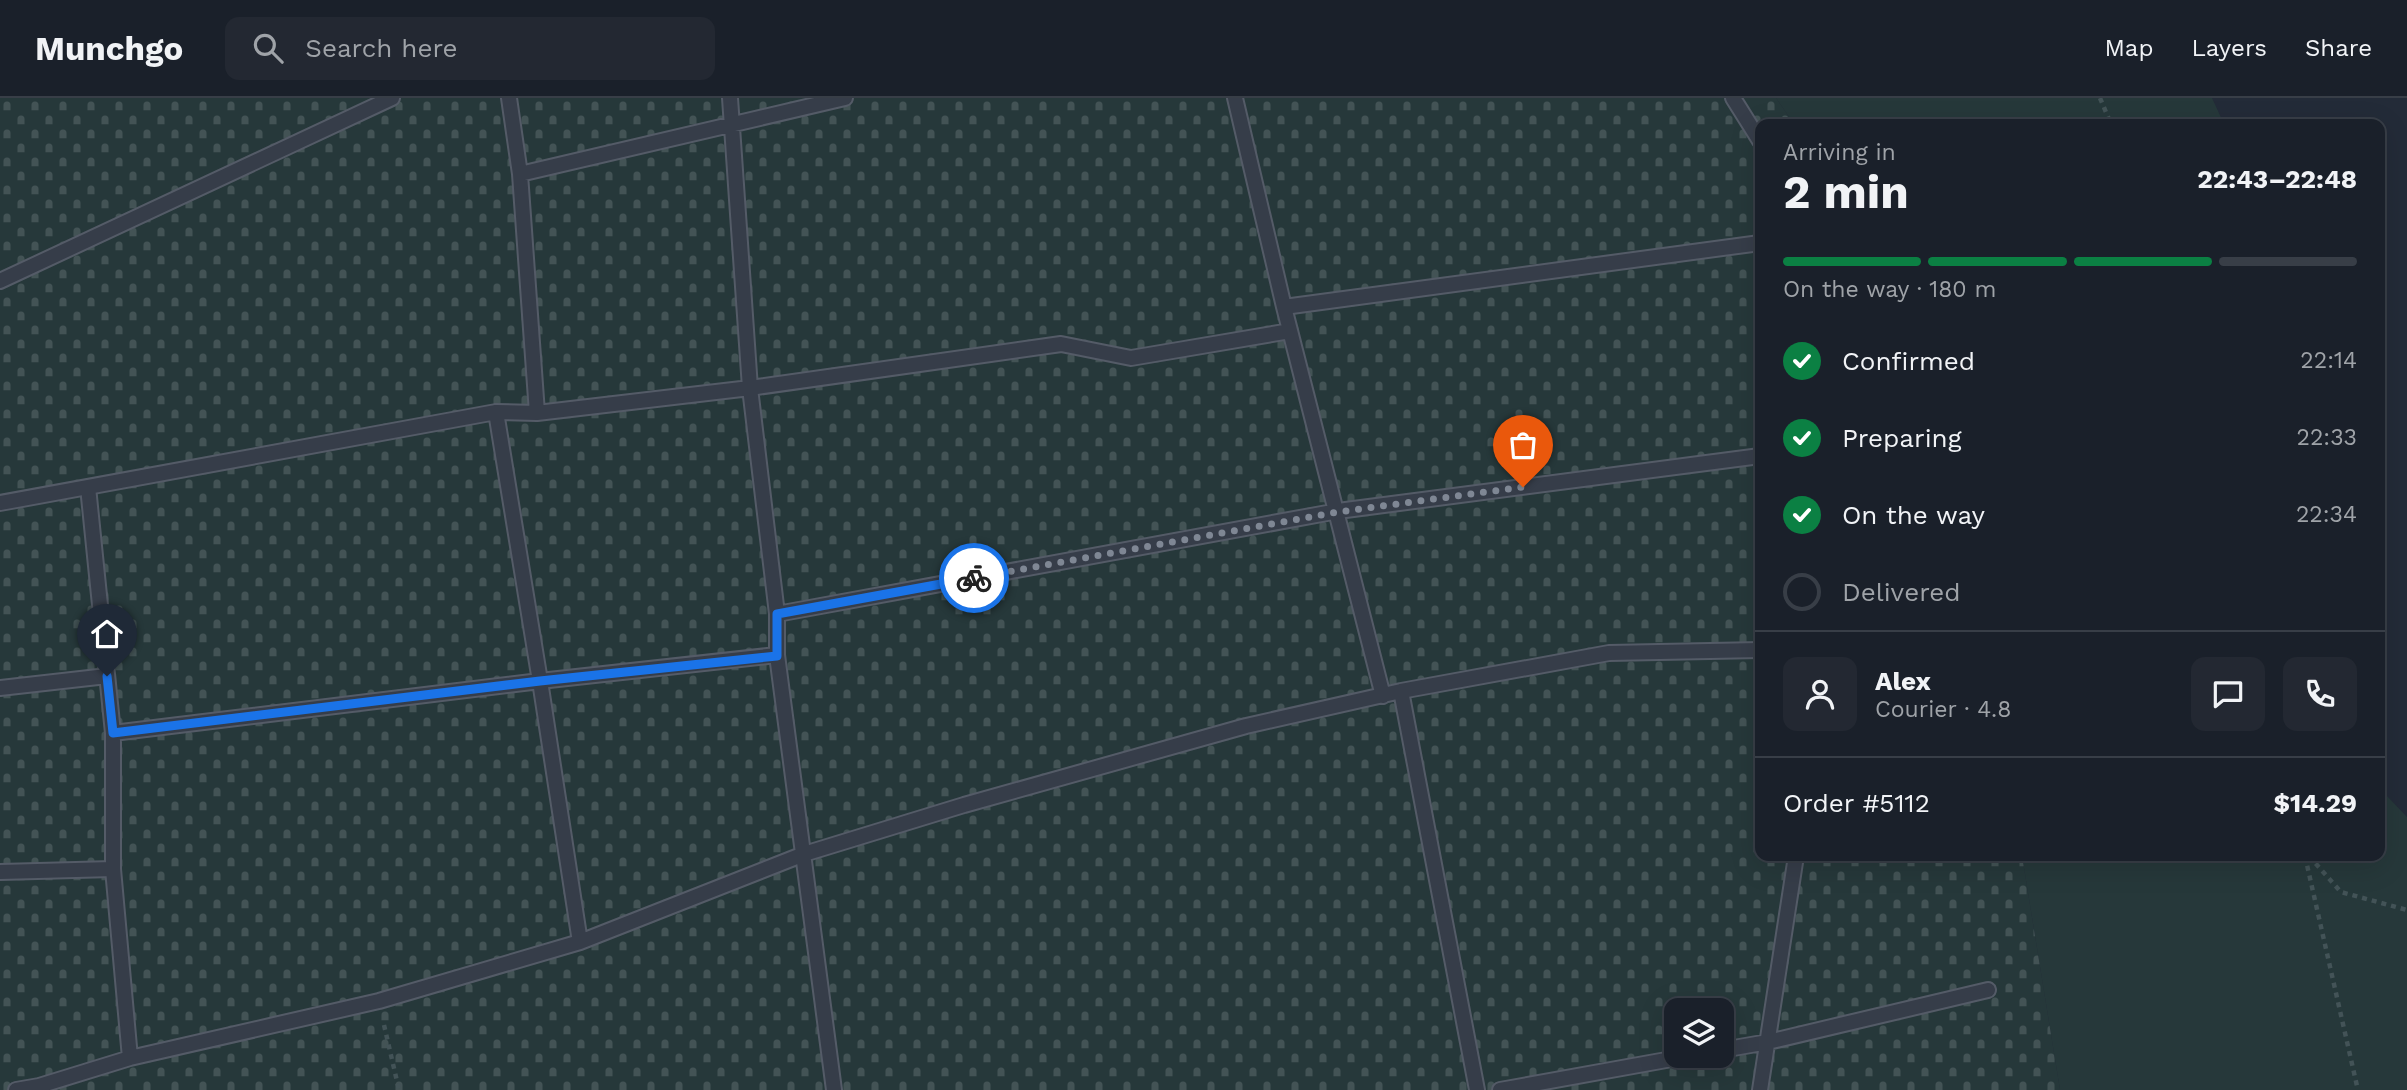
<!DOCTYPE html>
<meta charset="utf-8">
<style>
:root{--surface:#1a202a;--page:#232832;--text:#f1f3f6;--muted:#9fa3a8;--line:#383e47;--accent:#0b8043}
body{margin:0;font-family:"Work Sans",sans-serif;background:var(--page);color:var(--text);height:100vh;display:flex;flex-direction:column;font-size:26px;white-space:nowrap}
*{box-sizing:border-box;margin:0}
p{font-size:23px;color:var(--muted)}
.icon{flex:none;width:38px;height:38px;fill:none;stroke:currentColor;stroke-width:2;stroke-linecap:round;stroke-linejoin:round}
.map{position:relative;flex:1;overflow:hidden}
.drawer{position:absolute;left:1755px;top:21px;width:630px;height:742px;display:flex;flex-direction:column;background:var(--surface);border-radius:14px;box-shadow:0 7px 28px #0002,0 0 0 2px var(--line)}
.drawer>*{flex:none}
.tools{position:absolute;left:1664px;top:900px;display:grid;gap:14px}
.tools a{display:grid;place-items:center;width:70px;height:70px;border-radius:14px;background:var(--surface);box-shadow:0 7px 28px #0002,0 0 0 2px var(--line);font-size:35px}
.pin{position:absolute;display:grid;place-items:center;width:60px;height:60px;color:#fff;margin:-72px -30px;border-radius:50% 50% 50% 0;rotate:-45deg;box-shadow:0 0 7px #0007}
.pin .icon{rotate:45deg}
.courier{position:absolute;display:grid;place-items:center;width:70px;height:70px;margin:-35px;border:5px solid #1a73e8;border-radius:50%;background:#fff;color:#222;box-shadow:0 2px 9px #0007}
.head em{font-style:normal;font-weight:700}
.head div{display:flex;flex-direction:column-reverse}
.head{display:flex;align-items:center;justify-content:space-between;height:119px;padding:0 28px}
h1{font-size:46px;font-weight:700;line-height:52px}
.bar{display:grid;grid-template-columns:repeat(4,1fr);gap:10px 7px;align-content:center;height:84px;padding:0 28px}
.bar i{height:9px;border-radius:5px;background:var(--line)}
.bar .current{background:var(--accent)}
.bar p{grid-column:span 4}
.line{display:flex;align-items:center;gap:18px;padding:0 28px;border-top:2px solid var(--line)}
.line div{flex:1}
.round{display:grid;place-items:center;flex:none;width:74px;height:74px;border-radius:14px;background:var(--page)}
ol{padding:0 28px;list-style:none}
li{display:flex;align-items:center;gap:21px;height:77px}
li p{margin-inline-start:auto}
li .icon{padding:7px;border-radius:50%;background:var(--accent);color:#fff;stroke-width:4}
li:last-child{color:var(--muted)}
li i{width:38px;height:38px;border:4px solid var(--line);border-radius:50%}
header{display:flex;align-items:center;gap:42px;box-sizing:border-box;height:98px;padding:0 35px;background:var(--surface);border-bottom:2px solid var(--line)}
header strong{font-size:33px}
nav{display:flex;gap:38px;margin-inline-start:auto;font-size:24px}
.search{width:490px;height:63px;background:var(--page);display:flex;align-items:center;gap:18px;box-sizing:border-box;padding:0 24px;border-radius:14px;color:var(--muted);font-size:26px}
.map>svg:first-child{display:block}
.grass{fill:#26383a}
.cemetery{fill:url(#cemetery-stones);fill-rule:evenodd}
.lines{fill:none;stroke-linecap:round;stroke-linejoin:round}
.lane-casing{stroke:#545b67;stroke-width:18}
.path{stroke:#435357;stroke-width:4.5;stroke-dasharray:5 5;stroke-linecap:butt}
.lane{stroke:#363d49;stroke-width:14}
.done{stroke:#7f8794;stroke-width:7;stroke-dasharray:0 12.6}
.route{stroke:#1a73e8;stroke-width:9}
</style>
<header>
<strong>Munchgo</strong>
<div class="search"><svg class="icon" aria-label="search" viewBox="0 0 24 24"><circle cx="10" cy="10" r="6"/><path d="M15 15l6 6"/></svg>Search here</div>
<nav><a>Map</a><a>Layers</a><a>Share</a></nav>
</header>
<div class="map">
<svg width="2407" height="992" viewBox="0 0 2407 992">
<defs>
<pattern id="cemetery-stones" width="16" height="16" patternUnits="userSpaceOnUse" patternTransform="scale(1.75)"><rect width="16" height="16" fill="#26383a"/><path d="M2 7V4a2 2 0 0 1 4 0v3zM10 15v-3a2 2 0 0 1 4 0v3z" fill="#435355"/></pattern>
</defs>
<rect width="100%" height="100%" fill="#232b38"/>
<path class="grass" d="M1776 0H2212L2224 26H1794Z
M2380 675 2386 697 2407 719V992H2060L2022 758H2380Z"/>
<path class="cemetery" d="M0 0H1776L1794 26H1760V758H2022L2060 992H0ZM1676 912H1722V957H1676Z"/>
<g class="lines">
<defs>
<path id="lane" d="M730 0 750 290 777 516V557L834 992
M1235 0 1284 209 1383 598
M1733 0 1760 43
M520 76 845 0
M0 183 392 0
M1284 209 1760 145
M496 314 540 583 580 844
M537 315 750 290 1061 246 1131 260 1290 233
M88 389 113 635V771L130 960
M0 405 496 314 537 315 520 76 509 0
M777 516 1338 413 1760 358
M0 590 107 578
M1401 593 1477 992
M113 635 540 583 777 557
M0 774 113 771
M1722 952 1768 944 1988 892
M16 992 39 988 130 960 379 903 580 844 804 756 964 707 1246 628 1401 593 1609 555 1760 552
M1500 992 1694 957
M1760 992 1796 758"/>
</defs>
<use href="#lane" class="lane-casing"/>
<path class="path" d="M2100 0 2111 26
M2305 758 2357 988 2356 992
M2309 758 2341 794 2407 812
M384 927 399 992"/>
<use href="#lane" class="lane"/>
</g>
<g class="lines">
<path class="done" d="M974 480 1338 414 1523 389"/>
<path class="route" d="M107 578 113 635 540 583 777 558V516L974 480"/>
</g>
</svg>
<div class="tools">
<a><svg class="icon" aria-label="layers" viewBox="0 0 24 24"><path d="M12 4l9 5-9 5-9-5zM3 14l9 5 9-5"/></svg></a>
</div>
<div class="pin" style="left:1523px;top:389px;background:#ea580c"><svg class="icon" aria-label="bag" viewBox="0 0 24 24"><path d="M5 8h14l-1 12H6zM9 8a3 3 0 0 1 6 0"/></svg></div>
<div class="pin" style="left:107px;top:578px;background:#1f2937"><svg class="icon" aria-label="home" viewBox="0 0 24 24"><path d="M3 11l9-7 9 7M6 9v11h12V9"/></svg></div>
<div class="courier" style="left:974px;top:480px"><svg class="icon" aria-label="bike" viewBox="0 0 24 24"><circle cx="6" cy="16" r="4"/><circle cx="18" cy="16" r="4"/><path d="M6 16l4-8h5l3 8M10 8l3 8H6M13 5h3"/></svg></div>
<section class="drawer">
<div class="head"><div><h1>2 min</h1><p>Arriving in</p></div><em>22:43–22:48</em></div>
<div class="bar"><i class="current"></i><i class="current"></i><i class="current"></i><i></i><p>On the way · 180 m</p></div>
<ol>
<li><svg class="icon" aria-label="check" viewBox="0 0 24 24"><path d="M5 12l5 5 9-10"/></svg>Confirmed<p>22:14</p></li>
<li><svg class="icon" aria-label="check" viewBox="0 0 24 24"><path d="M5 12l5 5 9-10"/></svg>Preparing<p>22:33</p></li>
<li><svg class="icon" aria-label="check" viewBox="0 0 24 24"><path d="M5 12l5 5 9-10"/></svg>On the way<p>22:34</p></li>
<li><i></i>Delivered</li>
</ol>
<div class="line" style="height:126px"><a class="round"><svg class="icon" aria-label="person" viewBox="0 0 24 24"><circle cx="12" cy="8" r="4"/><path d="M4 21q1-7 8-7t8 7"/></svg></a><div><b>Alex</b><p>Courier · 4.8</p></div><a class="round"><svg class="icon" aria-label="chat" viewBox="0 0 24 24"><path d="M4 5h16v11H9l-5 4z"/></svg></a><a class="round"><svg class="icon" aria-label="phone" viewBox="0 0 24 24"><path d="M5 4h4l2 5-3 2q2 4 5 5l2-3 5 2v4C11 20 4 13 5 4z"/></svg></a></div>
<div class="line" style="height:91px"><div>Order #5112</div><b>$14.29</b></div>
</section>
</div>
